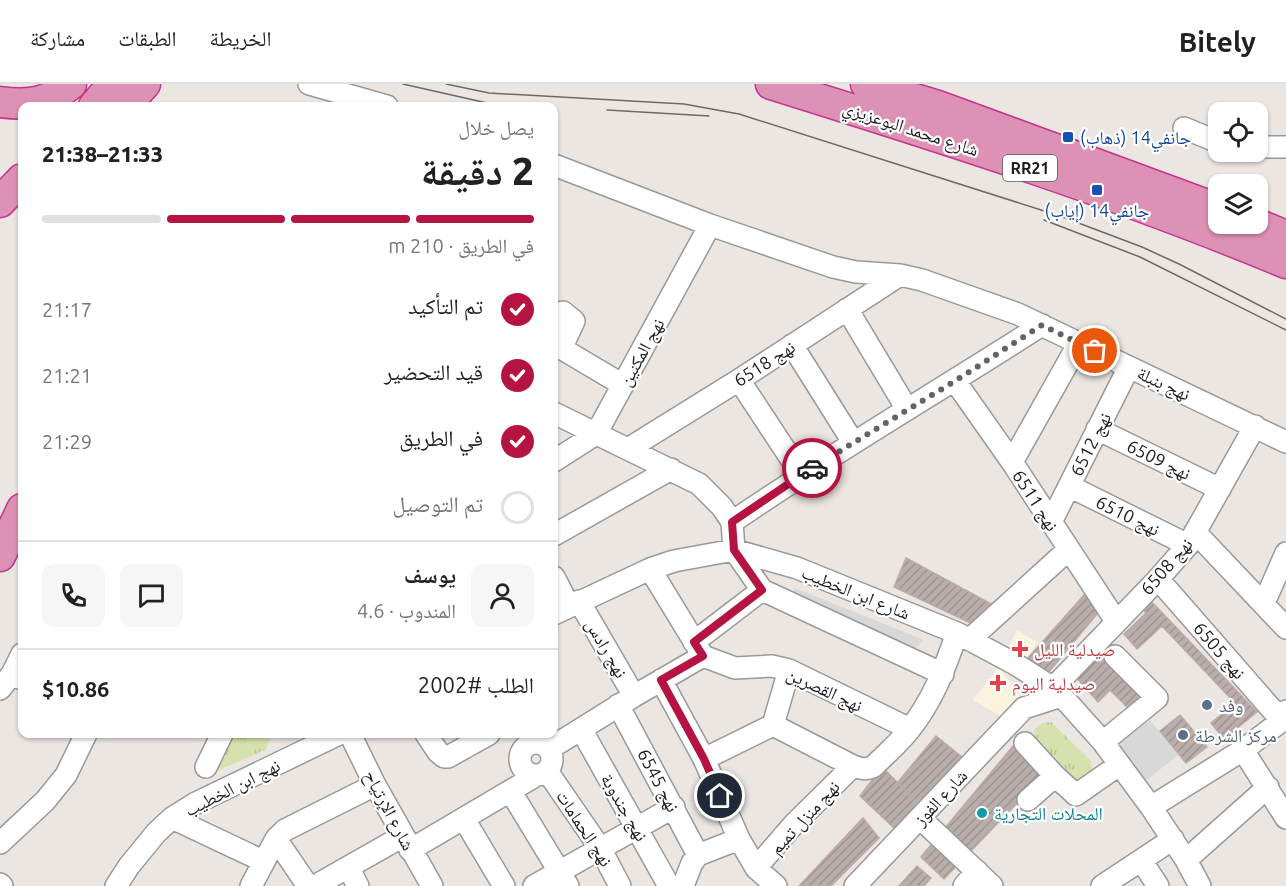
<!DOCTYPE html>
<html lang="ar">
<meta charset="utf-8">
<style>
:root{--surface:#fff;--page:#f6f6f6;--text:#222;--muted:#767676;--line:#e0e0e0;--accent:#b51341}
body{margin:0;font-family:Ubuntu,"Noto Naskh Arabic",sans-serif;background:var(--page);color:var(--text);direction:rtl;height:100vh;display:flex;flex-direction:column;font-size:22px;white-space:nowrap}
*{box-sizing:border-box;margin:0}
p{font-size:20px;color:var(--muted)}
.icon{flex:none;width:33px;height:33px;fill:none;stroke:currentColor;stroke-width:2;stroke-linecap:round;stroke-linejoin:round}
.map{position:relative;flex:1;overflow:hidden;direction:ltr}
.drawer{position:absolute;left:18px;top:18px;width:540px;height:636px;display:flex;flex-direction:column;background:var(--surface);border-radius:12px;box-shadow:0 2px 4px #0004;direction:rtl}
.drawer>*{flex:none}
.controls{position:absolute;left:1208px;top:18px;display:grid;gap:12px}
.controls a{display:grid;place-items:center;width:60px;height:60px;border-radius:12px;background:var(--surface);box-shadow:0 2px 4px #0004;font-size:30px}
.pin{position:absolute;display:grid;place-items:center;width:51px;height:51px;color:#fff;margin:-26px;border:3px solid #fff;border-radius:50%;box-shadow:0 2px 6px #0007}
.courier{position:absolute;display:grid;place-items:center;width:60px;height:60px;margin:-30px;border:4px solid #b51341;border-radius:50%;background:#fff;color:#222;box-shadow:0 2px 8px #0007}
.headline em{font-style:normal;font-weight:800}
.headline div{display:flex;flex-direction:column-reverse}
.headline{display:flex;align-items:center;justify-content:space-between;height:102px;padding:0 24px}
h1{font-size:39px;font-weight:800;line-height:45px}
.bar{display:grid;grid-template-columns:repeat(4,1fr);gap:9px 6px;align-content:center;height:72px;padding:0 24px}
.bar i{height:8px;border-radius:4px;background:var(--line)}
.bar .on{background:var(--accent)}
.bar p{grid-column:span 4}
.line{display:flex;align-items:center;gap:15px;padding:0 24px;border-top:2px solid var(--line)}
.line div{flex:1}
.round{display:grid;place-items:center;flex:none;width:63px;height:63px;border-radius:12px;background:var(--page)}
ol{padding:0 24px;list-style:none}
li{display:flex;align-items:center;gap:18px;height:66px}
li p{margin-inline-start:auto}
li .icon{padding:6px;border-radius:50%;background:var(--accent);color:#fff;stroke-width:4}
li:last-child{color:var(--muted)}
li i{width:33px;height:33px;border:3px solid var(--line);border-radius:50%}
header{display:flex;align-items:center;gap:36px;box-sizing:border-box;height:84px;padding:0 30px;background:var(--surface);border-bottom:2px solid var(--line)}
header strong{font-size:28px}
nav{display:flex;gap:33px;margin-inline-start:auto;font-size:21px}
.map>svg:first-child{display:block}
.education{fill:#fbf3dd}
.grass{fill:url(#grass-tufts)}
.parking{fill:#d8d8d8}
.building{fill:url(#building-hatch);stroke:#bdaaa7;stroke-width:1.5}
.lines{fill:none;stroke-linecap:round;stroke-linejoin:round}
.minor-casing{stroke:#999;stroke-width:24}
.highway-casing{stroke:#c63490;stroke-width:33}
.minor{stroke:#fff;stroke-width:21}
.highway{stroke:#dd91b5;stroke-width:30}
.tram{stroke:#6a6a6a;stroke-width:1.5}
.done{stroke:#656362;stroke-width:6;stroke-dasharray:0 10.8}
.route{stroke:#b51341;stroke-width:8}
.transit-dot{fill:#1a4fb4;stroke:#fff;stroke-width:2}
.health-dot{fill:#e0444e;stroke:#fff;stroke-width:2}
.service-dot{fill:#5c6f8a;stroke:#fff;stroke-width:2}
.culture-dot{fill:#0f9aa8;stroke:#fff;stroke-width:2}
.labels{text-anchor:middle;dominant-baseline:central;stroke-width:4.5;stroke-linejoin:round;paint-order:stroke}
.shield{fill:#fff;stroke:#606060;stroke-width:1.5}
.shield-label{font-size:16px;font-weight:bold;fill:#1c1c1c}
.street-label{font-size:18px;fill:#1c1c1c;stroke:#fff}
.transit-label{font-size:18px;fill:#164399;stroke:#fff;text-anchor:start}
.health-label{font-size:18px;fill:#be3a42;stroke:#fff;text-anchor:start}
.service-label{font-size:18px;fill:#4e5e75;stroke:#fff;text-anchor:start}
.culture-label{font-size:18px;fill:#0d838f;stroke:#fff;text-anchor:start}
</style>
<header>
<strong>Bitely</strong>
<nav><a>الخريطة</a><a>الطبقات</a><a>مشاركة</a></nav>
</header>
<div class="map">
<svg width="1286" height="802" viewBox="0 0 1286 802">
<defs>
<pattern id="grass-tufts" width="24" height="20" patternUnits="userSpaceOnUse" patternTransform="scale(1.5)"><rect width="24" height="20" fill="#d6e2ad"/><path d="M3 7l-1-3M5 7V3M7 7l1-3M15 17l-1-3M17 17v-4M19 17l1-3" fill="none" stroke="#b7c194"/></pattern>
<pattern id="building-hatch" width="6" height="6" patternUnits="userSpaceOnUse" patternTransform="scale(1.5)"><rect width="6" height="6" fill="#b9aeac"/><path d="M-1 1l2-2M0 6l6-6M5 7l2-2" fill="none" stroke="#9e9593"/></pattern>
</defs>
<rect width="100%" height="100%" fill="#ece6e3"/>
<path class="education" d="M1017 546 1037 558 1023 582 1004 572Z
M999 583 1023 617 1008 636 973 616Z"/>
<path class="grass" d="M1051 638 1090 676 1092 684 1090 690C1084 693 1078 697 1072 694 1065 691 1059 683 1054 678 1044 667 1017 641 1051 638Z
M231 650H273L265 666 210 690Z"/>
<path class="parking" d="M795 504 924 556 913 567 788 514Z
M1150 636 1178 671 1142 700 1114 664Z"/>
<path class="building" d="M906 474 995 522 979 543 894 503Z
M1084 511 1101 525 1048 589 1027 575Z
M1148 514 1257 628 1224 655 1211 639 1235 619 1162 542 1137 565 1124 550 1146 529 1140 522Z
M1100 567 1143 609 1128 624 1110 606 1098 618 1075 592Z
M1180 631 1207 663 1186 679 1160 647Z
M936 652 962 673 919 720 898 698Z
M1018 656 1049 686 944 795 921 773Z
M882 683 919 720 894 744 860 712Z
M863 734 879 754 831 802H799Z
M917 782 931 794 924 802H899Z"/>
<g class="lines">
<defs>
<path id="minor" d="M309 0 387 22
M1184 44 1218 58
M1257 63H1286
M554 81 710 141 833 183 856 188 900 191 922 196 1018 230 1286 358
M847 225 907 325
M554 241 560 229 563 228 574 237 561 265
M554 260 623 301
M792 261 853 358
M739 296 801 390
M955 297 1012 378 1116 537
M554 329 699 400 722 423 732 438 734 466 762 506 943 590
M1097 345 1220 405
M628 365 739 296 900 191
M554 377 596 350 710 141
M1012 378 1079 259
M1069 402 1188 461
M732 438C833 369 939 307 1042 241
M1051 438 1129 283
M1195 448 1286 544
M554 451 671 385
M554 493 569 522
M1158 495 1282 637
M579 517 634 612
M1264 519 1286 469
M554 530 650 485 674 477 734 466 797 484 957 549 1015 580 1053 604 1069 620 1103 658 1151 723 1186 776 1200 802
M969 556 1068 466
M694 558 762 506
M703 572 735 584 772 582 789 586 910 645
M12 590 22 570
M661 596 704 675 739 755 756 784 776 802
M1053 604 1158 495 1188 461 1255 342
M0 605 12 590 22 595
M618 621 698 771
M773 641 853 682C861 685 866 686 874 682 886 670 900 658 910 645 933 616 945 584 957 549
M581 645 669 802
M350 650 375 701 432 802
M426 650 438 668 444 673H448L489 650
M1103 658 1157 614 1115 572
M520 675a16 16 0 1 1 32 0a16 16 0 1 1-32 0Z
M1025 659 1055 692 1076 711 1119 681
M549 665 634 612 703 572 650 485
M1243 666 1286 734
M704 675 773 641 789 586
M206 683 222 650
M547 687 600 764 620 802
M511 708 568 802
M1028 716 1055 692
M1151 723 1243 666 1284 635 1286 627
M172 734 263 777
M920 734 992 802
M464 735 504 802
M276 755 308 802
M0 759 45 717 66 691 86 650
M410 766 537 691
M1141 776 1158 802
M1186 776 1268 703
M348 783 358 802
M756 784 794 740 853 682
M0 800 2 802
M116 802 129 782 156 749 172 734 196 719 339 650
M251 802 276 755 285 746 375 701
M315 802 403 752
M534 802 674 723
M683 802 692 779 698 771 739 755
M855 802 1024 624 1061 612
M964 802 977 787
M1102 802 1173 755"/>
<path id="highway" d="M771 0C944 54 1118 109 1286 179
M866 0 938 22 1218 125
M0 18C30 22 48 19 71 0
M94 22 113 0
M125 22 145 0
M0 118 22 95
M1257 140 1286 152
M0 472 22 425"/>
</defs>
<use href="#minor" class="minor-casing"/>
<use href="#highway" class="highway-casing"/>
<use href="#minor" class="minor"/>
<use href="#highway" class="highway"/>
<path class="tram" d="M403 0 487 19 551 22
M446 0 489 9 684 20 739 30 1060 132 1142 163 1179 180 1286 235
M607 26 709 32
M1044 136 1140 173 1286 246"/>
</g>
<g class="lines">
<path class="done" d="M812 384 955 297 1042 241 1095 267"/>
<path class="route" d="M720 712 704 675 661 596 703 572 694 558 762 506 734 466 732 438 812 384"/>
</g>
<g class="transit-dot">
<rect x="1062" y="47" width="12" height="12" rx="3"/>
<rect x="1091" y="100" width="12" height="12" rx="3"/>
</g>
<g class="health-dot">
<path d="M1017 556h6v6h6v6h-6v6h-6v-6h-6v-6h6z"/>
<path d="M995 590h6v6h6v6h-6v6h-6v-6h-6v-6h6z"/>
</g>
<g class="service-dot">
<circle cx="1207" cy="621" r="6"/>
<circle cx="1183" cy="651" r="6"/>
</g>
<circle class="culture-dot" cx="982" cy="729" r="6"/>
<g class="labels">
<rect class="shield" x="1003" y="71" width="54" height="26" rx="4.5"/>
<g class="shield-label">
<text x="1030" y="84">RR21</text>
</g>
<g class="street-label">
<text transform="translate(911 44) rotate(18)">شارع محمد البوعزيزي</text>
<text transform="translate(641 268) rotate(-61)">نهج المكنين</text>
<text transform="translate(764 279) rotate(-33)">نهج 6518</text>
<text transform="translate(1164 299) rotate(25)">نهج بنبلة</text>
<text transform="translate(1090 360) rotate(-63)">نهج 6512</text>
<text transform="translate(1159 375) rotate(26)">نهج 6509</text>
<text transform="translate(1036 416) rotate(57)">نهج 6511</text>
<text transform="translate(1128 431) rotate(26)">نهج 6510</text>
<text transform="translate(1166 482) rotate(-49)">نهج 6508</text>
<text transform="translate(856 508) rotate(22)">شارع ابن الخطيب</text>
<text transform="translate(607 564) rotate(60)">نهج رادس</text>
<text transform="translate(1220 566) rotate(49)">نهج 6505</text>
<text transform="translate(825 605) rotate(25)">نهج القصرين</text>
<text transform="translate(659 696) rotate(62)">نهج 6545</text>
<text transform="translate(232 703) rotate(-27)">نهج ابن الخطيب</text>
<text transform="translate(940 713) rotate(-47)">شارع الفوز</text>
<text transform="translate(625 723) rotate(60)">نهج جندوبة</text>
<text transform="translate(390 726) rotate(62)">شارع الإرتياح</text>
<text transform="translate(804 733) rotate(-47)">نهج منزل تميم</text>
<text transform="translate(585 744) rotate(57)">نهج الحمامات</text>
</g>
<g class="transit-label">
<text x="1080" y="53">جانفي14 (ذهاب)</text>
<text x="1097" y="126" text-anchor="middle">جانفي14 (إياب)</text>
</g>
<g class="health-label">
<text x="1034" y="565">صيدلية الليل</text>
<text x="1012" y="599">صيدلية اليوم</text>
</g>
<g class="service-label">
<text x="1219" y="621">وفد</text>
<text x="1195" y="651">مركز الشرطة</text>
</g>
<g class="culture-label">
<text x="994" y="729">المحلات التجارية</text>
</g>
</g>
</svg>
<div class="controls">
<a><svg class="icon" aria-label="locate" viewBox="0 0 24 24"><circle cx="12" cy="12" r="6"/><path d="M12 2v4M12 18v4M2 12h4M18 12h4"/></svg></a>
<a><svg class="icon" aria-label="layers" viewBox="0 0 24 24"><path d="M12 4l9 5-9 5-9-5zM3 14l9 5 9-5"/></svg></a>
</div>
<div class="pin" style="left:1095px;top:267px;background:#ea580c"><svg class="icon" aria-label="bag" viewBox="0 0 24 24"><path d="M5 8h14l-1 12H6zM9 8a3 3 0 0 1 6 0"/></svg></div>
<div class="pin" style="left:720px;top:712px;background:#1f2937"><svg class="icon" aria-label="home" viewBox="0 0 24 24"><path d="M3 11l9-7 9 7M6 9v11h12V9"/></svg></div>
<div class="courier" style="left:812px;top:384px"><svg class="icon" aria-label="car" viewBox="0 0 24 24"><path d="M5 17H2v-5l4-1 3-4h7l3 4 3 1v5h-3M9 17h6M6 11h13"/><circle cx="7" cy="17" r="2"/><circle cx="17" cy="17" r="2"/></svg></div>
<section class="drawer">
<div class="headline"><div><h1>2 دقيقة</h1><p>يصل خلال</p></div><em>21:33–21:38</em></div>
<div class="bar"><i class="on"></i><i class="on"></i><i class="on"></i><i></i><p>في الطريق · 210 m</p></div>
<ol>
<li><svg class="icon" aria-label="check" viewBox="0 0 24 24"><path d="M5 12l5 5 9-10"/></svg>تم التأكيد<p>21:17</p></li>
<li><svg class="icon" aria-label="check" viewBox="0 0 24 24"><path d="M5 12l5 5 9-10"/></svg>قيد التحضير<p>21:21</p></li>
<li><svg class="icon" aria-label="check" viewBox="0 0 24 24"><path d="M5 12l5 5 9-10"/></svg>في الطريق<p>21:29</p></li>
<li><i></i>تم التوصيل</li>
</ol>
<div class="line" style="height:108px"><a class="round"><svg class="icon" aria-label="person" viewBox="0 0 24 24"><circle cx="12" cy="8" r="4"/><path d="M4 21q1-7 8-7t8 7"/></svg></a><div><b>يوسف</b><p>المندوب · 4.6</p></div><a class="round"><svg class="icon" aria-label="chat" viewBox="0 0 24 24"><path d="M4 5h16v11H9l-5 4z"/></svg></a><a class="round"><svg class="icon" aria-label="phone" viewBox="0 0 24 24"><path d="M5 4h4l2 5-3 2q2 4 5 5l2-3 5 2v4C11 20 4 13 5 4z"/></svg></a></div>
<div class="line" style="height:78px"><div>الطلب #2002</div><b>$10.86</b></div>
</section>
</div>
